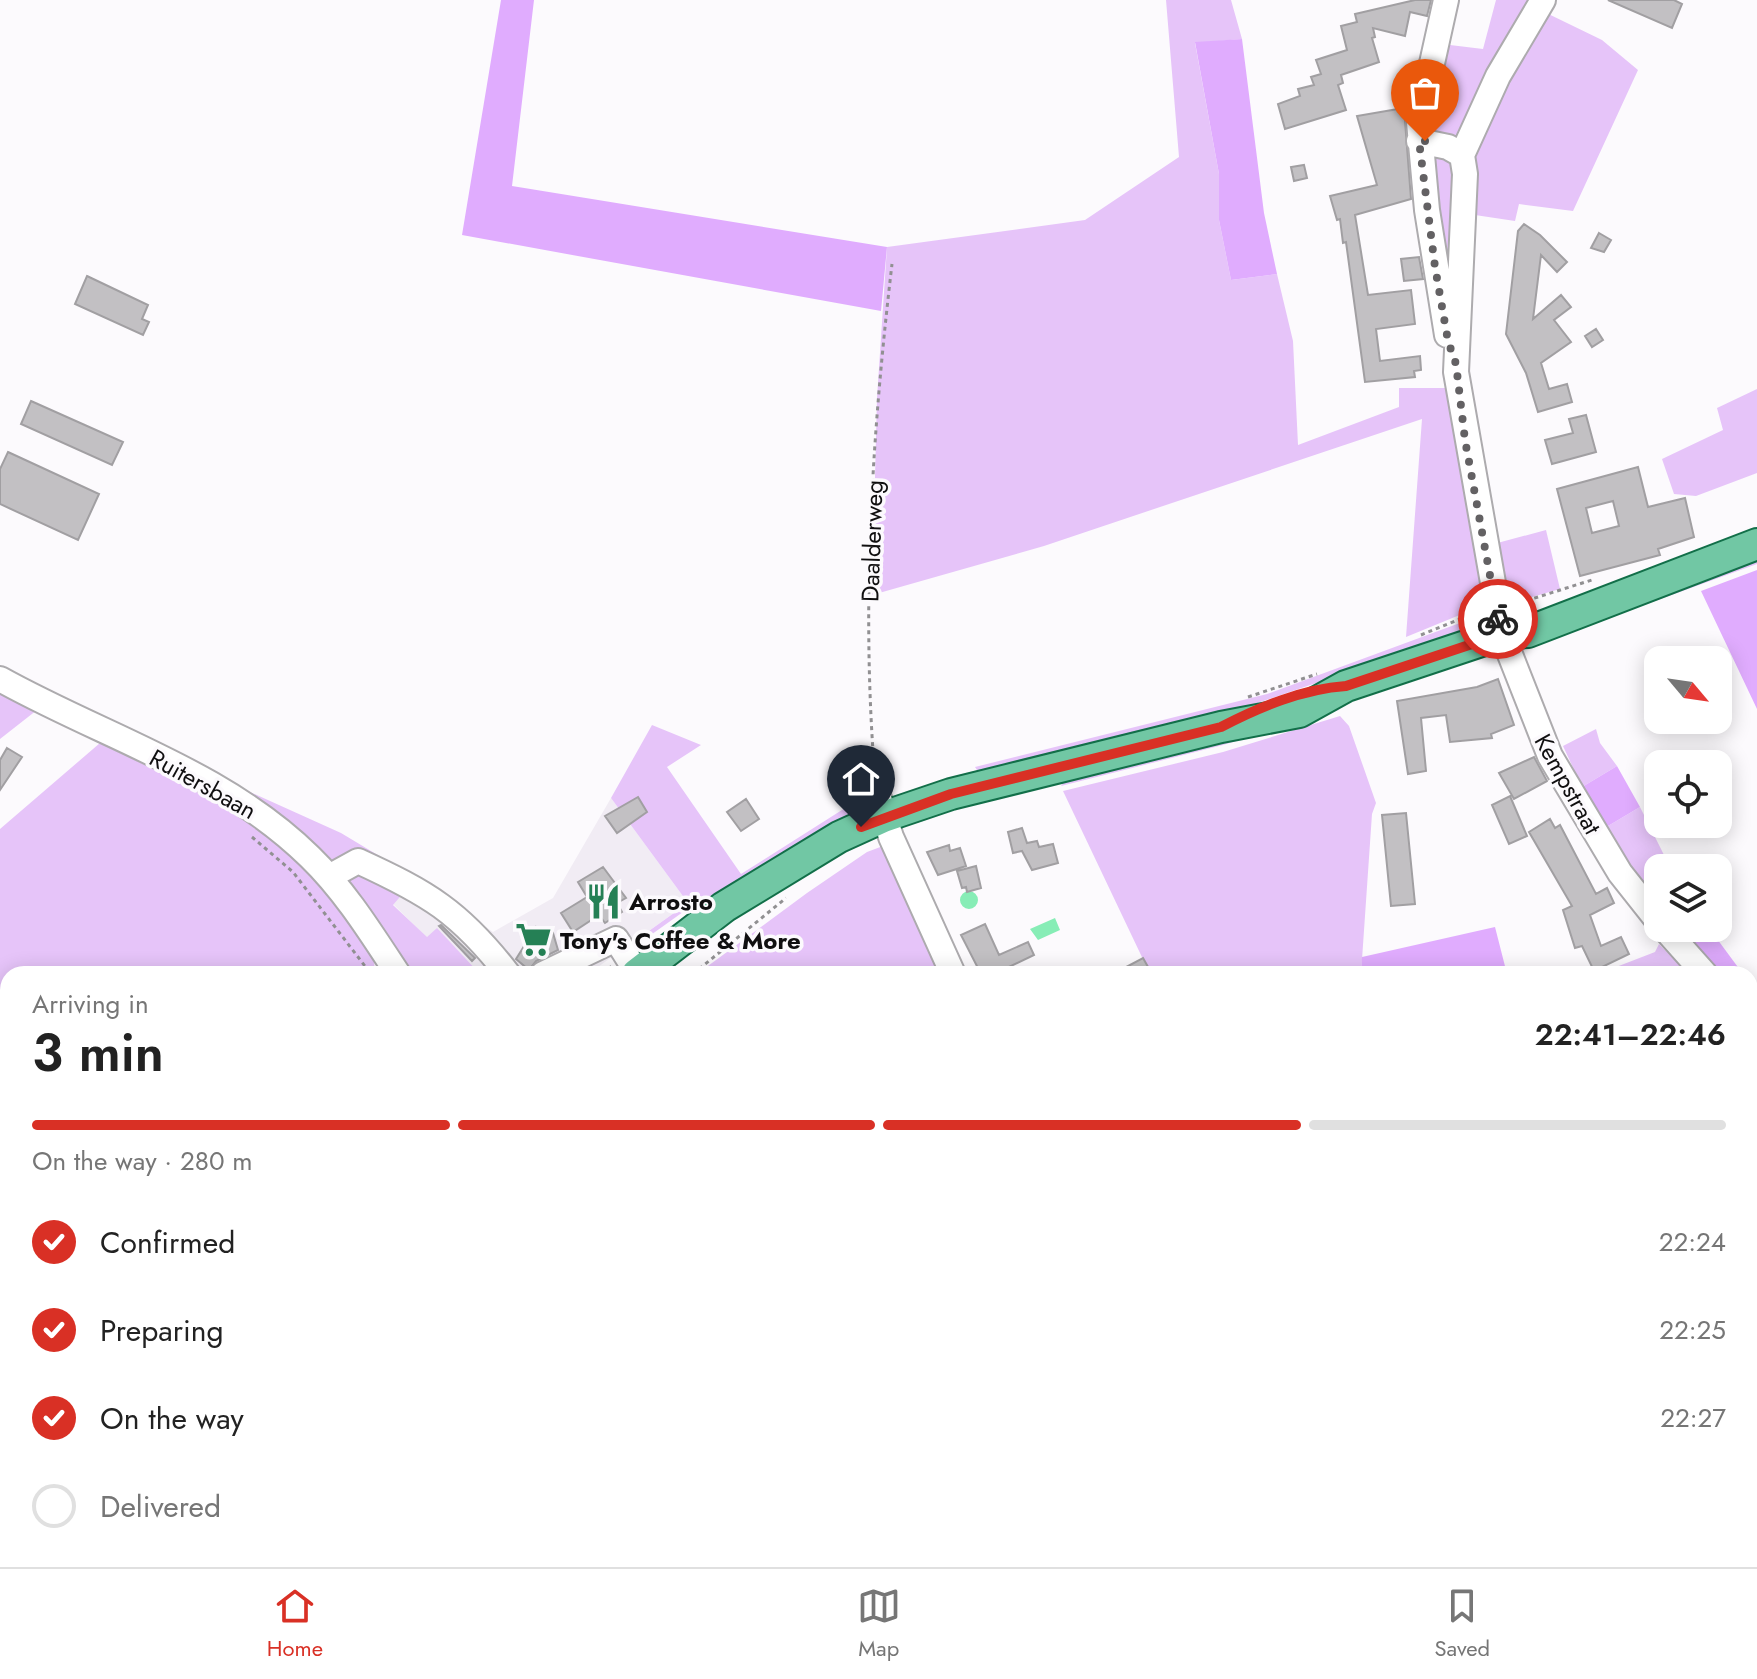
<!DOCTYPE html>
<meta charset="utf-8">
<style>
:root{--surface:#fff;--page:#f6f6f6;--text:#222;--muted:#767676;--line:#e0e0e0;--accent:#d93025}
body{margin:0;font-family:Jost,sans-serif;background:var(--page);color:var(--text);height:100vh;display:flex;flex-direction:column;font-size:30px;white-space:nowrap}
*{box-sizing:border-box;margin:0}
p{font-size:26px;color:var(--muted)}
.icon{flex:none;width:44px;height:44px;fill:none;stroke:currentColor;stroke-width:2;stroke-linecap:round;stroke-linejoin:round}
.map{position:relative;flex:1;overflow:hidden}
.side{position:absolute;left:0px;top:966px;width:1758px;height:602px;display:flex;flex-direction:column;background:var(--surface);border-radius:24px 24px 0 0;box-shadow:0 4px 20px #0003}
.side>*{flex:none}
.needle{width:52px;rotate:119deg}
.fabs{position:absolute;left:1644px;top:646px;display:grid;gap:16px}
.fabs a{display:grid;place-items:center;width:88px;height:88px;border-radius:16px;background:var(--surface);box-shadow:0 4px 20px #0003;font-size:40px}
.pin{position:absolute;display:grid;place-items:center;width:68px;height:68px;color:#fff;margin:-82px -34px;border-radius:50% 50% 50% 0;rotate:-45deg;box-shadow:0 0 8px #0007}
.pin .icon{rotate:45deg}
.courier{position:absolute;display:grid;place-items:center;width:80px;height:80px;margin:-40px;border:6px solid #d93025;border-radius:50%;background:#fff;color:#222;box-shadow:0 2px 10px #0007}
.head em{font-style:normal;font-weight:600}
.head div{display:flex;flex-direction:column-reverse}
.head{display:flex;align-items:center;justify-content:space-between;height:136px;padding:0 32px}
h1{font-size:52px;font-weight:600;line-height:60px}
.bar{display:grid;grid-template-columns:repeat(4,1fr);gap:12px 8px;align-content:center;height:96px;padding:0 32px}
.bar i{height:10px;border-radius:6px;background:var(--line)}
.bar .on{background:var(--accent)}
.bar p{grid-column:span 4}
ol{padding:0 32px;list-style:none}
li{display:flex;align-items:center;gap:24px;height:88px}
li p{margin-inline-start:auto}
li .icon{padding:8px;border-radius:50%;background:var(--accent);color:#fff;stroke-width:4}
li:last-child{color:var(--muted)}
li i{width:44px;height:44px;border:4px solid var(--line);border-radius:50%}
.dock{display:flex;justify-content:space-around;align-items:center;height:112px;border-top:2px solid var(--line);background:var(--surface);font-size:22px;color:var(--muted)}
.dock a{display:grid;justify-items:center;gap:4px}
.dock .on{color:var(--accent)}
.map>svg:first-child{display:block}
.built{fill:#f1ecf4}
.green{fill:#e6c4f9}
.forest{fill:#e0acfe}
.water{fill:#87edb6}
.lines{fill:none;stroke-linecap:round;stroke-linejoin:round}
.stream{stroke:#87edb6;stroke-width:5}
.building{fill:#c2c0c3;stroke:#a19fa2;stroke-width:2;fill-rule:evenodd}
.minor-casing{stroke:#adabae;stroke-width:28}
.major-casing{stroke:#126f49;stroke-width:34}
.path{stroke:#919092;stroke-width:3;stroke-dasharray:4 4;stroke-linecap:butt}
.minor{stroke:#fff;stroke-width:24}
.major{stroke:#71c7a4;stroke-width:30}
.done{stroke:#636163;stroke-width:8;stroke-dasharray:0 14.4}
.route{stroke:#d93025;stroke-width:10}
.labels{text-anchor:middle;dominant-baseline:central;stroke-width:7;stroke-linejoin:round;paint-order:stroke}
.street-label{font-size:24px;fill:#100f10;stroke:#fcfafd}
.poi-label{font-size:24px;font-weight:bold;fill:#100f10;stroke:#fcfafd;text-anchor:start}
</style>
<div class="map">
<svg width="1757" height="1567" viewBox="0 0 1757 1567">
<rect width="100%" height="100%" fill="#fcfafd"/>
<path class="built" d="M611 798 688 903 588 974H480L437 929 427 938 393 904 416 878 493 932 553 898Z"/>
<path class="green" d="M1166 0H1231L1242 39 1195 43 1219 174V220L1231 280 1277 274 1293 341 1298 445 1399 407V388H1451L1489 603 1406 637 1422 419 1044 546 872 595 877 398 887 247 1085 220 1179 157Z
M1496 0H1538L1534 7 1602 40 1638 70 1573 211 1519 204 1515 221 1455 212 1446 266C1424 196 1434 119 1444 48L1450 45 1483 49Z
M1757 389V473L1696 496 1674 494 1662 459 1723 430 1717 408Z
M1546 530 1560 589 1525 599H1506L1490 545Z
M1757 554V564L1564 634Z
M1487 610 1490 614 1474 629 1243 708 979 773 975 767 1267 694 1468 620Z
M0 689 37 710 0 739Z
M1333 705 1339 710 1223 745 1061 786 1065 780Z
M1340 716 1349 726 1376 803 1372 814 1361 974H1150L1063 791 1223 752Z
M652 725 701 745 667 767 741 874 864 796 868 787 873 796 866 812 690 907 641 942 639 938 688 903 611 798Z
M1596 729 1600 743 1617 766 1582 787 1563 746Z
M100 743 243 813 303 862 356 929 374 961 375 974H8V1486L0 1497V829Z
M239 787 341 833 416 878 393 905 427 937 437 928 480 974H411L352 890 285 823Z
M1640 807 1670 867 1658 868V875L1638 889 1603 829Z
M883 846 939 974H697L807 893 867 852Z
M1659 944 1688 974H1598L1655 952Z
M1757 1233V1499L1750 1502V1235Z
M1757 1532V1567H1664L1683 1560H1750V1534Z
M1016 1560H1135L1138 1567H1016Z
M1158 1560H1538L1519 1567H1160Z"/>
<path class="forest" d="M501 0H534L512 186 887 247 881 311 462 235Z
M1242 39 1264 213 1277 274 1231 280 1219 220V174L1195 42Z
M1757 570V709L1701 591Z
M1617 766 1640 807 1603 829 1582 787Z
M1495 927 1507 974H1361L1362 957Z
M1671 928H1709L1743 974H1713Z
M1750 1032 1757 1035V1233L1750 1235Z
M1538 1560H1683L1664 1567H1519Z"/>
<path class="water" d="M960 900a9 9 0 1 1 18 0a9 9 0 1 1-18 0Z
M1055 918 1060 930 1038 940 1030 929Z"/>
<g class="lines">
<path class="stream" d="M1267 1560 1269 1567"/>
</g>
<path class="building" d="M1415 0H1431L1427 16 1410 12 1405 36 1373 28 1375 37 1372 38 1379 62 1341 75 1343 83 1338 85 1346 110 1285 129 1278 104 1300 96 1298 89 1314 85 1311 77 1321 74 1316 60 1347 50 1341 26 1357 22 1355 14Z
M1608 0H1674L1682 4 1672 28Z
M1404 108 1411 199 1355 215 1368 295 1411 290 1415 324 1376 329 1380 361 1420 356 1421 370 1414 371 1415 377 1365 382 1346 242 1343 243 1340 219 1337 220 1330 196 1377 185 1357 116Z
M1304 165 1307 178 1294 181 1291 167Z
M1524 224 1540 235 1567 262 1557 272 1541 255 1533 319 1561 295 1571 307 1554 320 1571 342 1541 363 1549 389 1567 384 1572 402 1538 412 1526 373 1506 334 1518 231Z
M1599 233 1611 240 1604 252 1591 248Z
M1419 257 1423 279 1404 281 1401 259Z
M87 276 148 305 142 319 149 322 143 335 75 304Z
M1596 329 1603 340 1592 347 1585 336Z
M31 401 123 442 112 465 21 424Z
M1586 415 1596 452 1552 464 1545 440 1573 433 1569 419Z
M8 452 99 494 78 540 0 504V469Z
M1638 467 1648 507 1685 498 1694 537 1658 549 1660 555 1580 576 1557 489ZM1613 501 1619 526 1592 533 1586 508Z
M1498 679 1514 725 1491 734 1492 738 1450 742 1446 715 1421 718 1426 771 1408 774 1397 701 1477 687Z
M7 748 22 757 0 790V760Z
M1534 757 1547 781 1514 799 1499 773Z
M1510 796 1527 836 1509 844 1492 805Z
M638 797 647 812 617 833 605 816Z
M746 799 759 819 741 831 727 812Z
M1406 813 1415 904 1391 906 1382 815Z
M1550 819 1555 828 1560 825 1596 894 1607 888 1614 903 1590 915 1601 946 1621 937 1629 954 1594 971 1582 946 1575 948 1563 910 1572 906 1529 832Z
M1022 828 1027 843 1037 841 1039 847 1053 844 1058 863 1032 870 1022 851 1013 853 1008 832Z
M949 845 950 851 960 848 966 866 938 875 927 852Z
M976 866 981 888 967 892 966 887 962 888 957 871Z
M603 867 626 898 617 903 622 912 605 923 599 915 573 932 561 913 587 897 578 882Z
M985 924 999 955 1028 942 1034 955 994 974H981L961 935Z
M441 925 475 958 472 961 439 926Z
M536 927 548 936 553 933 558 950 536 961 529 970 516 959Z
M1143 958 1152 974H1113Z"/>
<g class="lines">
<defs>
<path id="minor" d="M1446 0 1419 122 1427 210 1447 335
M1543 0 1498 76 1462 155 1465 174 1456 372 1502 634 1550 756 1620 873 1658 921
M1419 141 1448 147 1462 155
M0 679C104 737 224 772 310 857 345 891 371 933 398 974
M879 798 891 837 953 974
M329 877 358 861C428 893 460 912 508 974
M1664 928 1705 974
M543 974 616 939 638 974
M1750 1027 1757 1040
M618 1560 637 1567
M763 1560 764 1567
M1002 1560 1003 1567
M1145 1560 1147 1567
M37 1567 42 1560
M534 1567 536 1560"/>
<path id="major" d="M637 974 724 907 839 837 883 817 951 794 1221 727 1299 712 1346 686 1502 634 1528 632 1757 544
M4 1567 9 1560"/>
</defs>
<use href="#minor" class="minor-casing"/>
<use href="#major" class="major-casing"/>
<path class="path" d="M1519 603 1595 579
M1421 635 1477 612
M1248 697 1317 674
M875 778C861 608 872 434 892 264
M252 837 293 872 371 974
M602 974 612 966
M693 974 786 898"/>
<use href="#minor" class="minor"/>
<use href="#major" class="major"/>
</g>
<g class="lines">
<path class="done" d="M1425 141H1419L1435 267 1448 341 1456 364 1465 440 1498 619"/>
<path class="route" d="M861 827 951 794 1221 727C1260 707 1302 689 1346 686L1502 634 1498 619"/>
</g>
<defs>
<symbol id="restaurant-bare" viewBox="-9 -9 18 18"><path d="M-5-6h1v4h1v-4h1v4h1v-4h1v5L-1.5 .5V6h-2V.5L-5-1ZM5-6V6H3V1.5H1.5Q1.5-4 5-6Z" fill="#258055" stroke="#fcfafd" stroke-width="2.5" paint-order="stroke"/></symbol>
<symbol id="supermarket-bare" viewBox="-9 -9 18 18"><path d="M-6-5.5h2.5l.6 2H6L4.5 2H-2.5L-4.4-4H-6ZM-1.5 3.2a1.3 1.3 0 1 0 .1 0ZM3 3.2a1.3 1.3 0 1 0 .1 0Z" fill="#258055" stroke="#fcfafd" stroke-width="2.5" paint-order="stroke"/></symbol>
</defs>
<g fill-rule="evenodd">
<use href="#restaurant-bare" x="578" y="876" width="51" height="51"/>
<use href="#supermarket-bare" x="508" y="914" width="51" height="51"/>
</g>
<g class="labels">
<g class="street-label">
<text transform="translate(872 541) rotate(-88)">Daalderweg</text>
<text transform="translate(203 784) rotate(29)">Ruitersbaan</text>
<text transform="translate(1568 784) rotate(61)">Kempstraat</text>
</g>
<g class="poi-label">
<text x="629" y="901">Arrosto</text>
<text x="560" y="940">Tony's Coffee &amp; More</text>
</g>
</g>
</svg>
<div class="fabs">
<a><svg class="needle" viewBox="-14 -14 28 28"><path d="M0-13l5 13h-10z" fill="#e53935"/><path d="M0 13l5-13h-10z" fill="#767676"/></svg></a>
<a><svg class="icon" aria-label="locate" viewBox="0 0 24 24"><circle cx="12" cy="12" r="6"/><path d="M12 2v4M12 18v4M2 12h4M18 12h4"/></svg></a>
<a><svg class="icon" aria-label="layers" viewBox="0 0 24 24"><path d="M12 4l9 5-9 5-9-5zM3 14l9 5 9-5"/></svg></a>
</div>
<div class="pin" style="left:1425px;top:141px;background:#ea580c"><svg class="icon" aria-label="bag" viewBox="0 0 24 24"><path d="M5 8h14l-1 12H6zM9 8a3 3 0 0 1 6 0"/></svg></div>
<div class="pin" style="left:861px;top:827px;background:#1f2937"><svg class="icon" aria-label="home" viewBox="0 0 24 24"><path d="M3 11l9-7 9 7M6 9v11h12V9"/></svg></div>
<div class="courier" style="left:1498px;top:619px"><svg class="icon" aria-label="bike" viewBox="0 0 24 24"><circle cx="6" cy="16" r="4"/><circle cx="18" cy="16" r="4"/><path d="M6 16l4-8h5l3 8M10 8l3 8H6M13 5h3"/></svg></div>
<section class="side">
<div class="head"><div><h1>3 min</h1><p>Arriving in</p></div><em>22:41–22:46</em></div>
<div class="bar"><i class="on"></i><i class="on"></i><i class="on"></i><i></i><p>On the way · 280 m</p></div>
<ol>
<li><svg class="icon" aria-label="check" viewBox="0 0 24 24"><path d="M5 12l5 5 9-10"/></svg>Confirmed<p>22:24</p></li>
<li><svg class="icon" aria-label="check" viewBox="0 0 24 24"><path d="M5 12l5 5 9-10"/></svg>Preparing<p>22:25</p></li>
<li><svg class="icon" aria-label="check" viewBox="0 0 24 24"><path d="M5 12l5 5 9-10"/></svg>On the way<p>22:27</p></li>
<li><i></i>Delivered</li>
</ol>
</section>
</div>
<nav class="dock">
<a class="on"><svg class="icon" aria-label="home" viewBox="0 0 24 24"><path d="M3 11l9-7 9 7M6 9v11h12V9"/></svg>Home</a>
<a><svg class="icon" aria-label="map" viewBox="0 0 24 24"><path d="M3 6l6-2 6 2 6-2v14l-6 2-6-2-6 2zM9 4v14M15 6v14"/></svg>Map</a>
<a><svg class="icon" aria-label="saved" viewBox="0 0 24 24"><path d="M7 4h10v16l-5-4-5 4z"/></svg>Saved</a>
</nav>
